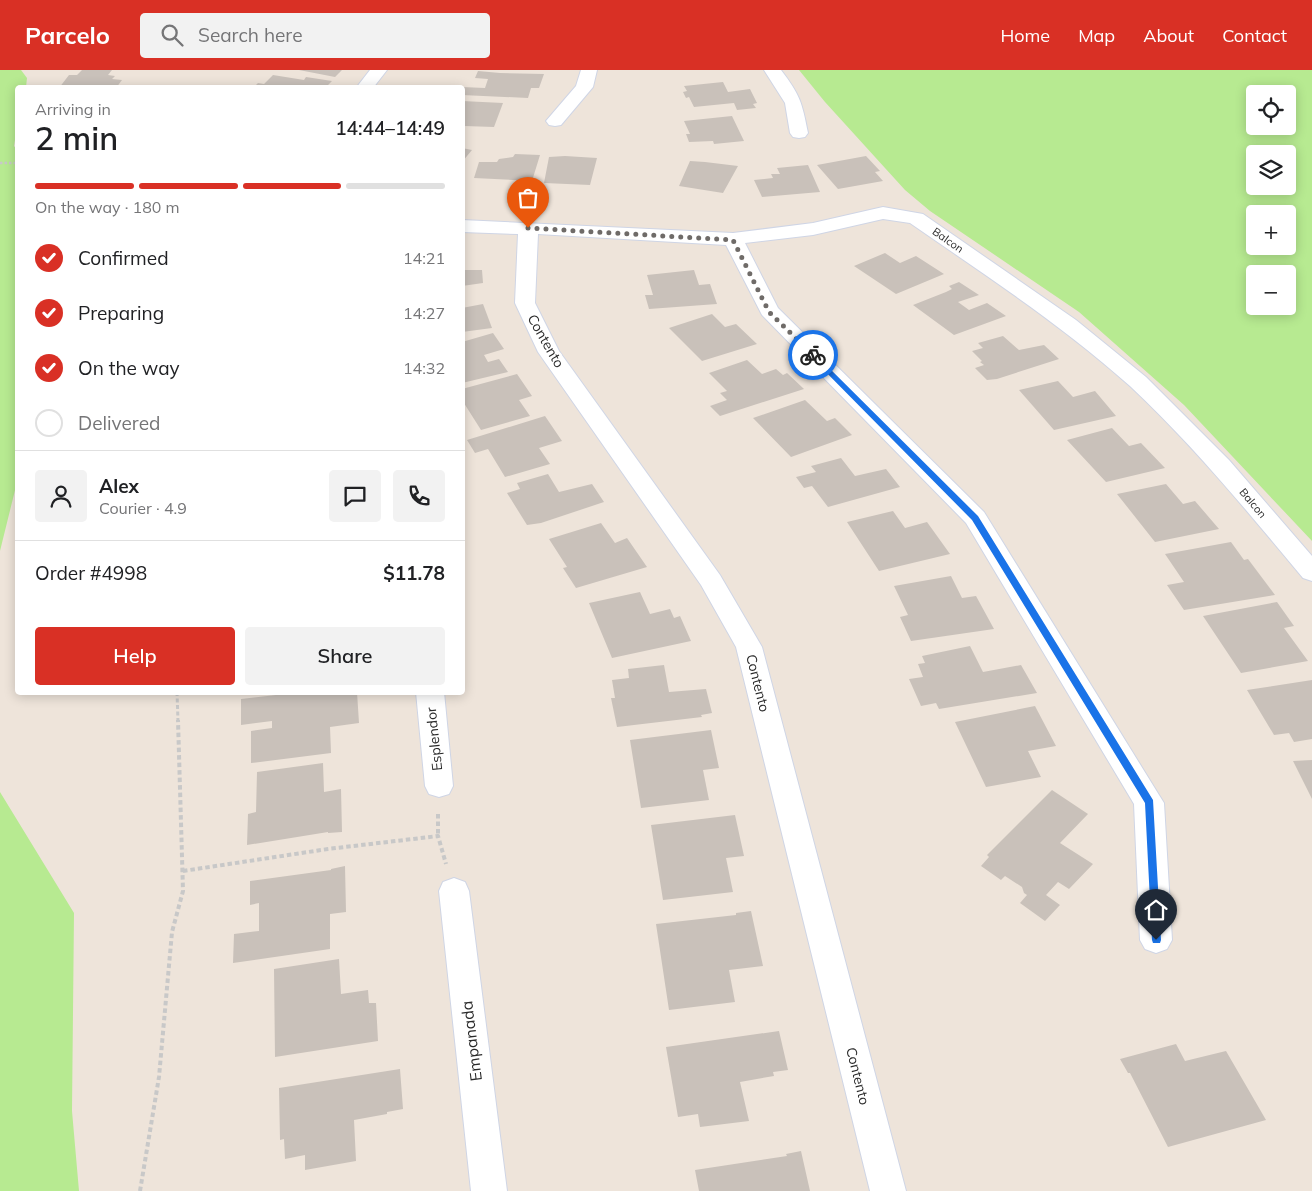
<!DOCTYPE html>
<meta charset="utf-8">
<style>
:root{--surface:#fff;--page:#f2f2f2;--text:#202124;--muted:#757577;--line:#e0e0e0;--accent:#d93025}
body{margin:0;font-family:Mulish,sans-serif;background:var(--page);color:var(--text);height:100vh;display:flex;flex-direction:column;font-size:19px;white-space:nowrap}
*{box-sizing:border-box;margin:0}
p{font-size:16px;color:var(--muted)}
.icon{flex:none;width:28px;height:28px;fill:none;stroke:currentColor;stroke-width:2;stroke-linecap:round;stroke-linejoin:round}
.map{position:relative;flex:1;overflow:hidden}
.sheet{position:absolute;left:15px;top:15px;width:450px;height:610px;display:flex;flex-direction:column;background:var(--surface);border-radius:5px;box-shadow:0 2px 12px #0003}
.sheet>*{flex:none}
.controls{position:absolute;left:1246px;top:15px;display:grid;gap:10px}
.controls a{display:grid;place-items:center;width:50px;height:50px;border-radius:5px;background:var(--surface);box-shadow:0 2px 12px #0003;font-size:25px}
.pin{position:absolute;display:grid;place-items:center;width:42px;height:42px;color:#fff;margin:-51px -21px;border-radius:50% 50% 50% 0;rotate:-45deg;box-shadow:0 0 5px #0007}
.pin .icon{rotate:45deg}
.courier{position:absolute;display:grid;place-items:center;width:50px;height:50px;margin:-25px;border:4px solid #1a73e8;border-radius:50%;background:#fff;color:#222;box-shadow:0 1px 6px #0007}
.headline em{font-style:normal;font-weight:600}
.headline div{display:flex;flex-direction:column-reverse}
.headline{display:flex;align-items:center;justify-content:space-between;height:85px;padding:0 20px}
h1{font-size:32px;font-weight:600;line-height:38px}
.bar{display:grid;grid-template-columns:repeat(4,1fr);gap:8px 5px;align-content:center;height:60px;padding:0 20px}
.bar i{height:6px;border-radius:4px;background:var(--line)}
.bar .current{background:var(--accent)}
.bar p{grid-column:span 4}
.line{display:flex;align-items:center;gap:12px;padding:0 20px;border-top:1px solid var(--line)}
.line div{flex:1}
.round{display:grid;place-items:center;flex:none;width:52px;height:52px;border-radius:5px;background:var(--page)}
ol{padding:0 20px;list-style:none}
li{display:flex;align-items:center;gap:15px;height:55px}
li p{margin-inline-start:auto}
li .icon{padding:5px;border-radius:50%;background:var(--accent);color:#fff;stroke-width:4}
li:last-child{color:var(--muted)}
li i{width:28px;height:28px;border:2px solid var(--line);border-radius:50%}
.primary-button{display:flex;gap:10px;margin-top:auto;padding:10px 20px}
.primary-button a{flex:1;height:58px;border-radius:5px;background:var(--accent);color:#fff;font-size:20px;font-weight:600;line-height:58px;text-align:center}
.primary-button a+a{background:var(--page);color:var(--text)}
header{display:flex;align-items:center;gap:30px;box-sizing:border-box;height:70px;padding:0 25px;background:var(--accent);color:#fff}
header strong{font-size:24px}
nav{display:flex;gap:28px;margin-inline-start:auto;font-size:18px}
.search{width:350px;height:45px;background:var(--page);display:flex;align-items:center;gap:12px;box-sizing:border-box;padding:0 18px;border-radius:5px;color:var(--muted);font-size:19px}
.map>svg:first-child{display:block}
.green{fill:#b7ea91;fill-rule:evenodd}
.building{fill:#c9c1ba}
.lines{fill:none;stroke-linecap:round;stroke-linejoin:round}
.minor-casing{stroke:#cfd5e5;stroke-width:2}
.path-far2{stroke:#c8c8c8;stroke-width:2.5;stroke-dasharray:2.5 2;stroke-linecap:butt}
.path-far1{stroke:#c8c8c8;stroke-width:3;stroke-dasharray:4 2.5;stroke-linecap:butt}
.path{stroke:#c8c8c8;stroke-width:4;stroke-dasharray:4.5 3;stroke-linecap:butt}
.minor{fill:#fff;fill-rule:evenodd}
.route{fill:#1a73e8}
.done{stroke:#6f6b68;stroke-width:5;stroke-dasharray:0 9}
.labels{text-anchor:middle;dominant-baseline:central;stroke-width:5;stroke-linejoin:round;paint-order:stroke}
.far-street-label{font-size:11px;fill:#2a2a2a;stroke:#fff}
.street-label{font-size:14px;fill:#2a2a2a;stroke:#fff}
.near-street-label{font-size:16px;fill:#2a2a2a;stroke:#fff}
</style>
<header>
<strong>Parcelo</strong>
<div class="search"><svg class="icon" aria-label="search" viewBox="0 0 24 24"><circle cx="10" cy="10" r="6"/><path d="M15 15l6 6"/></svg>Search here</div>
<nav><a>Home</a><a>Map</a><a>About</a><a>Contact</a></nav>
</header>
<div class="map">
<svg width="1312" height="1121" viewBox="0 0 1312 1121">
<rect width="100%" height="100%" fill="#eee4da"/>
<path class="green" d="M0 0H21L27 8 26 17 18 18 17 58 14 76 18 81V408L0 481Z
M799 0H1312V471L1184 335 1079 242 930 141 905 120 825 32ZM1255 24H1288V56H1255ZM1255 84H1288V116H1255ZM1255 144H1288V176H1255ZM1255 204H1288V236H1255Z
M0 722 74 843 72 1041 79 1121H0Z"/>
<path class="building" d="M82 0H112L108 5 115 6 112 9 122 10 116 18H59L69 5H77Z
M299 0H342L335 7Z
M478 1 500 3 544 4 539 18H531L528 28 462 25V17L485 18 488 9 475 8Z
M273 5 304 10 306 7 332 11 325 18H253L258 13 264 14Z
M723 12 728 22 750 19 757 33 753 34 756 38 737 40 734 33 694 37 689 27 686 28 683 22 687 21 684 16Z
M462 31 503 33 494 57 464 56Z
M732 46 744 71 714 74 713 71 689 72 686 64H690L684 51Z
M462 78 472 80 462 92Z
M515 84 540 85 532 111 474 108 479 92H497L499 89 513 87Z
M565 86 597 88 590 115 544 113 549 87Z
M866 86 880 101 875 102 883 111 838 119 817 95Z
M690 91 705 92 738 96 723 123 679 116Z
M808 95 820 122 762 127 754 110 773 108 771 104H780L777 98Z
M885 183 900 193 916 186 944 204 896 224 854 196Z
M462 200H482L483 213 462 216Z
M694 200 699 215 710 214 717 234 649 239 645 225H653L647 205Z
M959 212 979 225 958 232 969 240 987 233 1006 246 954 265 913 235 946 222 952 219 949 216Z
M483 234 492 258 462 262V238Z
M712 244 725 257 736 254 757 274 702 291 669 258Z
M493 263 504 279 484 285 488 292 499 289 508 302 462 313V272Z
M1003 266 1019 280 1044 275 1059 289 997 309 987 310 975 298 984 295 980 292 982 291 972 281 983 278 978 273Z
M747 290 762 304 776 299 783 305 787 303 804 319 720 346 710 336 727 330 720 323 727 321 709 303Z
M517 304 532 326 519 330 530 346 481 360 462 330V319Z
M1058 311 1073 327 1095 321 1116 346 1054 360 1019 320Z
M805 330 827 351 835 348 852 365 791 387 753 348Z
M545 346 562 371 539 378 550 394 505 407 488 379 475 383 467 370Z
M1112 358 1129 376 1141 373 1165 398 1106 412 1067 370Z
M841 388 855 406 886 399 900 417 828 437 812 416 804 418 796 407 816 402 811 396Z
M548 404 559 422 592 414 604 432 541 453 527 455 507 423 520 419 517 413Z
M1166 414 1183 434 1195 431 1219 459 1155 472 1117 424Z
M893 441 905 458 927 452 950 484 879 501 847 452Z
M601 453 615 473 627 468 647 497 576 518 563 498 567 497 549 469Z
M1231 472 1244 490 1248 489 1275 525 1184 540 1167 515 1184 512 1165 484Z
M951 506 962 528 976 526 994 559 911 571 900 547 908 545 894 516Z
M640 522 650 544 670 539 674 548 680 546 691 571 612 588 589 533Z
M1277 532 1294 556 1284 558 1308 591 1241 603 1203 546Z
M970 576 983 602 1021 595 1037 623 939 639 936 633 921 636 909 609 923 607 918 594 925 593 922 586Z
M664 595 669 622 706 619 712 643 701 645 702 647 617 657 611 628H615L612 610 629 608 628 599Z
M1312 610V669L1294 672 1289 663 1274 665 1247 620Z
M302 622H357L359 653 330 657 331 683 251 693V661L272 658V651L241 655V629Z
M1035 636 1056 676 1028 681 1041 707 986 717 955 652Z
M711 660 719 698 703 700 709 730 641 738 630 670Z
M1312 690V729L1293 691Z
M323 693 324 722 341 719 342 762 328 763V762L247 775 248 744 256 742 257 702Z
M1052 720 1088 744 1060 773 1093 794 1069 819 1058 812 1046 825 1060 835 1045 851 1020 833 1027 825 1024 823 1022 817 1005 806 1001 810 981 796 989 787 987 785Z
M735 745 744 786 726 788 733 822 663 830 651 755Z
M345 796 346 842 330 844V879L233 893 234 864 259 861V833L250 835V811L331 800V799Z
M751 841 763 896 729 900 735 932 669 940 656 854 736 845V843Z
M339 889 341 924 368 920 369 933H376L378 971 275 987 274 899Z
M779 961 788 1000 773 1002 774 1006 740 1012 749 1051 700 1057 698 1044 678 1047 666 977Z
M1176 974 1185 991 1226 981 1266 1050 1168 1077 1130 1003H1128L1120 989Z
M400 999 403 1039 387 1042V1044L354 1050 356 1091 305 1100V1085L285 1089 284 1069 280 1070 279 1018Z
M801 1081 810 1121H699L695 1100 787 1086 786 1084Z"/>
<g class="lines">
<defs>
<path id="minor" d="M370 0H387L373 18H356Z
M581 0H597L593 17 561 55 555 56 549 55 546 51 576 16Z
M764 0H781C800 25 802 32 808 63L805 67 799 68 793 67 790 63 785 33Z
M883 137 923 144 1076 250 1146 307 1229 390 1312 486V511L1303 508C1248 442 1193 375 1130 316 1062 255 985 205 910 153L883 149 813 165 745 173 778 238 984 442 1159 725 1164 733 1172 870 1167 879 1156 883 1145 879 1140 870 1134 734 966 453 762 245 726 175 538 164 535 233 559 281 720 505 762 577 906 1121H870L736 577 701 515 538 282 515 233 518 164 462 162V150L733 163 813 153Z
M416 622H444L453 716 449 724 439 727 429 724 425 716Z
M454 808 465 812 469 821 507 1121H471L439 821 443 812Z"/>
</defs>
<use href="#minor" class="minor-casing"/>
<path class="path-far2" d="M0 93H18"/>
<path class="path-far1" d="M177 622 178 651"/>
<path class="path" d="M438 744V766
M183 801 328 779 438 766 446 794
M140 1121 159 1007 172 862 183 821 178 650"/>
<use href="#minor" class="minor"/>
</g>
<path class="route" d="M810 284H815L978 446 1153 730 1161 870 1160 873H1153L1152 870 1145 733 972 450 810 286Z"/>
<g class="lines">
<path class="done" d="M528 158 733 170 769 242 813 285"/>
</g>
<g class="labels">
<g class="far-street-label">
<text transform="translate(948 170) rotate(35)">Balcon</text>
<text transform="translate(1253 433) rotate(50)">Balcon</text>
</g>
<g class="street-label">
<text transform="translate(546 271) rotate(60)">Contento</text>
<text transform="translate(758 613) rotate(76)">Contento</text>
<text transform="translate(434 669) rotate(-96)">Esplendor</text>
<text transform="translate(858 1006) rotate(76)">Contento</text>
</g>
<g class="near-street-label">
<text transform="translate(471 971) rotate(-97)">Empanada</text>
</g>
</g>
</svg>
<div class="controls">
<a><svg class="icon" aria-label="locate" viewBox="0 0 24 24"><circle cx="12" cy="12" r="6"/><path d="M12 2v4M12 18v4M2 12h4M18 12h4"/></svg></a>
<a><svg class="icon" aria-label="layers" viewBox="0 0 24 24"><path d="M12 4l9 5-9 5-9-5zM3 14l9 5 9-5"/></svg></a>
<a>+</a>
<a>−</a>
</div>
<div class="pin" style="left:528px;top:158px;background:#ea580c"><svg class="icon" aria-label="bag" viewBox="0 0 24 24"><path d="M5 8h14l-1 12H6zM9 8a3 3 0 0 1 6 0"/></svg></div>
<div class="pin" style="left:1156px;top:870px;background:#1f2937"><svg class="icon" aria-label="home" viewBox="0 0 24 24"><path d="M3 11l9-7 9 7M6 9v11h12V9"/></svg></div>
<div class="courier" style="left:813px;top:285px"><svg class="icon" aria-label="bike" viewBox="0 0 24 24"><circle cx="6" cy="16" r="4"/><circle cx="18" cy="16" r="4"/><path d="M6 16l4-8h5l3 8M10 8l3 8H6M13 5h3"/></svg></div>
<section class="sheet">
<div class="headline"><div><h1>2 min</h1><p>Arriving in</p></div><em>14:44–14:49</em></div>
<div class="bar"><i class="current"></i><i class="current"></i><i class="current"></i><i></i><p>On the way · 180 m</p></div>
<ol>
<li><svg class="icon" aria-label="check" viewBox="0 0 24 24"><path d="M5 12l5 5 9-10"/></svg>Confirmed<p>14:21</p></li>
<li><svg class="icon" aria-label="check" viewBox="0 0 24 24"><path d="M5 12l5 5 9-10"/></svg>Preparing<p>14:27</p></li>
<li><svg class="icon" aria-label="check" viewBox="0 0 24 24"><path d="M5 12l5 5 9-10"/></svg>On the way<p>14:32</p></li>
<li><i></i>Delivered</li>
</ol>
<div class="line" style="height:90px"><a class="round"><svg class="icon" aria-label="person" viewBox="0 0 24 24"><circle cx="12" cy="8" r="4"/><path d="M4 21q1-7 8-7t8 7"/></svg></a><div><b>Alex</b><p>Courier · 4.9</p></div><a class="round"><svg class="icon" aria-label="chat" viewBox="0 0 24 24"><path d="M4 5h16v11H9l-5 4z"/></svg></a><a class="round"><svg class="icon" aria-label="phone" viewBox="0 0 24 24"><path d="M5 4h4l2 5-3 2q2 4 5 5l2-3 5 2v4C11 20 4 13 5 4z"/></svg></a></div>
<div class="line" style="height:65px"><div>Order #4998</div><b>$11.78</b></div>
<div class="primary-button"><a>Help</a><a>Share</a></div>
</section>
</div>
